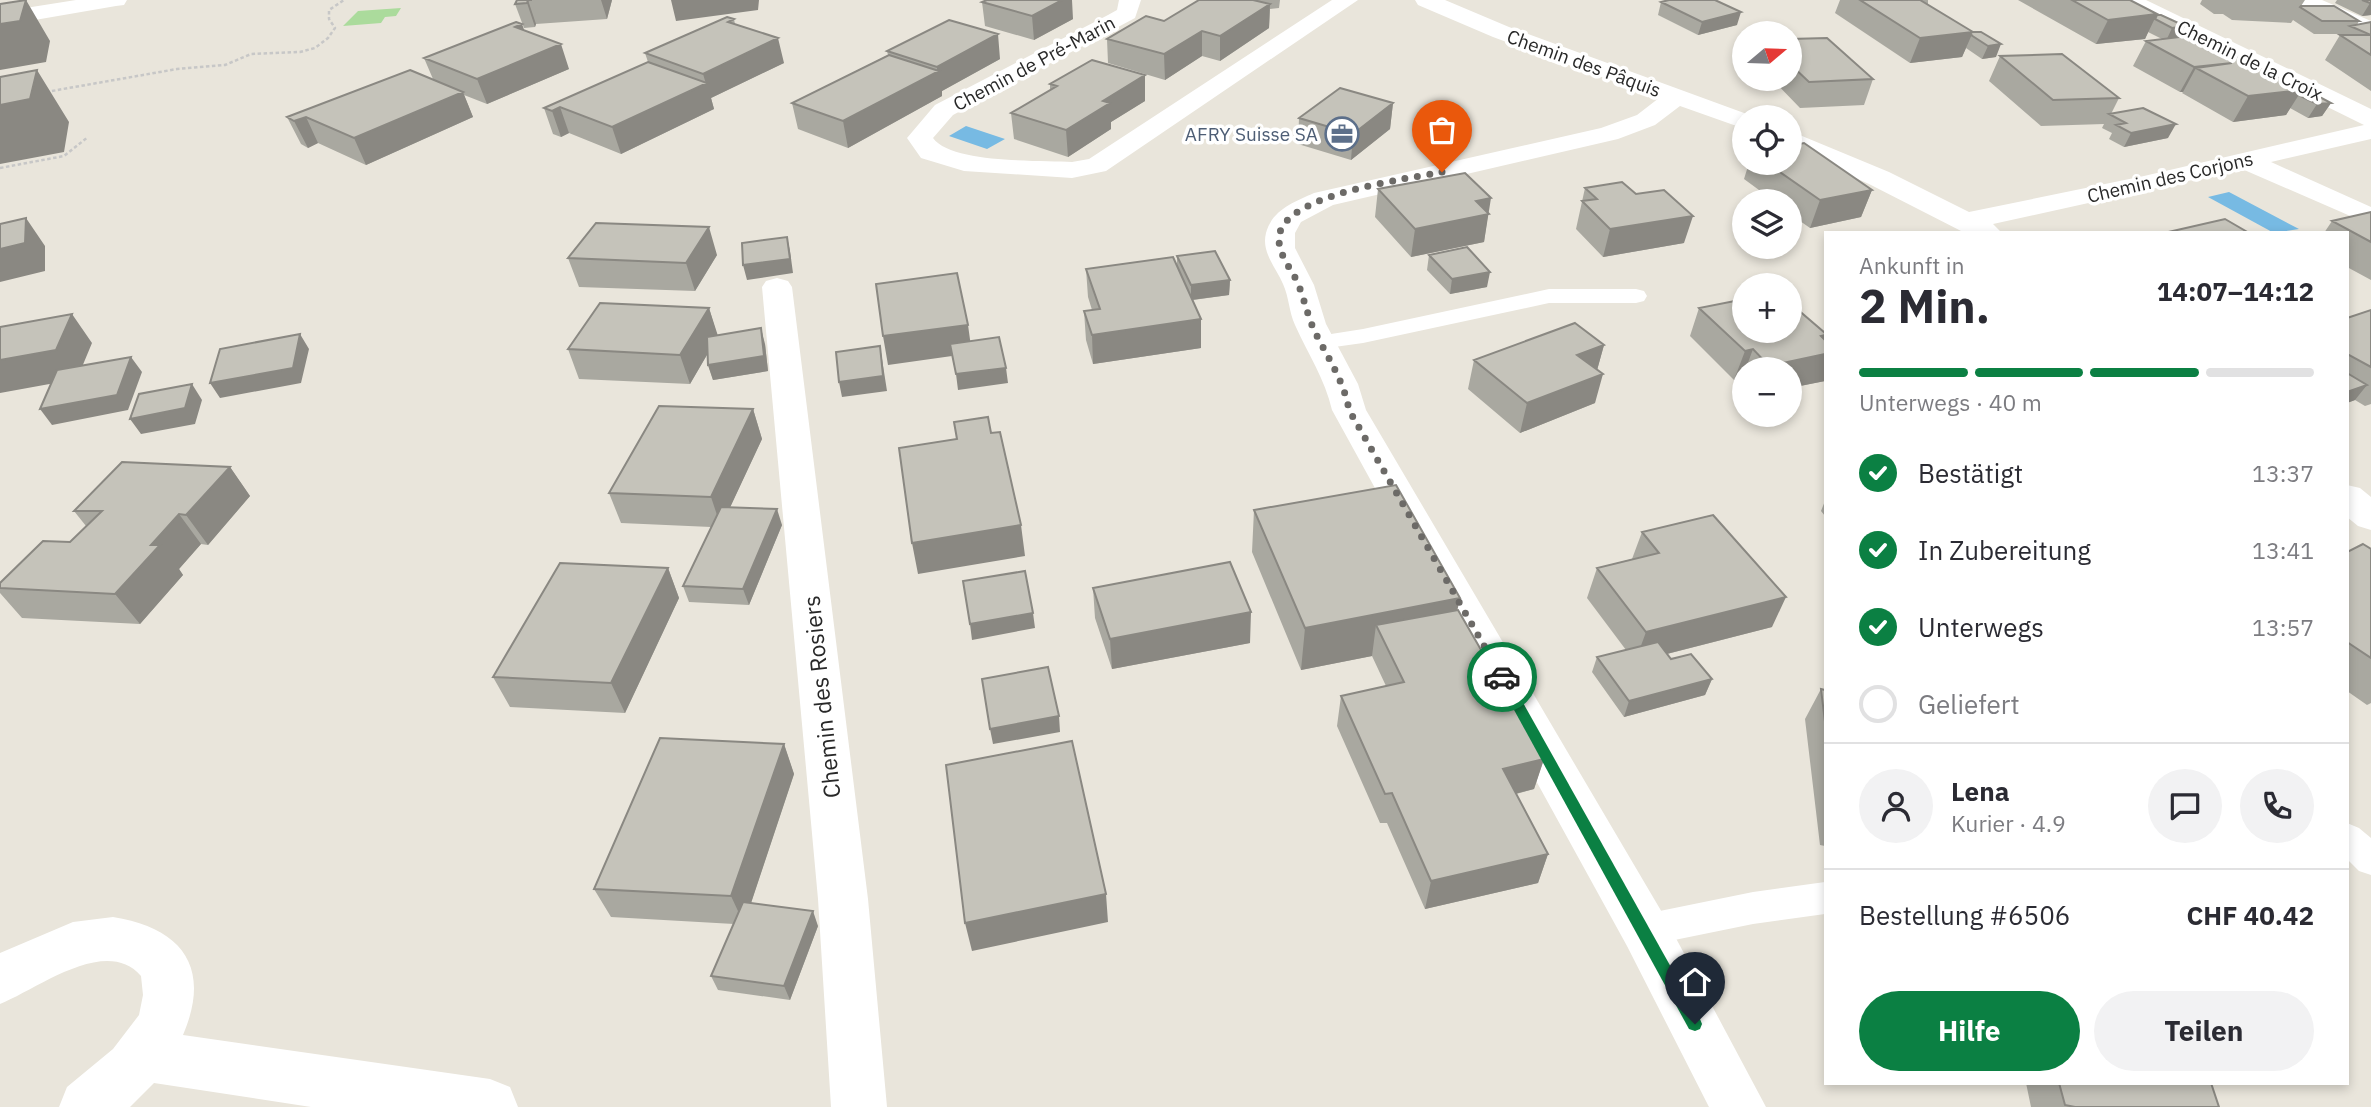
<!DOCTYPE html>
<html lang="de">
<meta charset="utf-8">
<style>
:root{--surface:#fff;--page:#f2f2f3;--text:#2b2b33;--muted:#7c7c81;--line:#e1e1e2;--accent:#0b8043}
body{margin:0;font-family:"IBM Plex Sans",sans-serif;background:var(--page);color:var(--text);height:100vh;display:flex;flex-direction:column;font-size:26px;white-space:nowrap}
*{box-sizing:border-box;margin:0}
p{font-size:23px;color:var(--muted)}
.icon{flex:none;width:38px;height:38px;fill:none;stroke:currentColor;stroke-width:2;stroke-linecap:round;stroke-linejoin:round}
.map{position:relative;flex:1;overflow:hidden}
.sheet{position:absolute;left:1824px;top:231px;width:525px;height:854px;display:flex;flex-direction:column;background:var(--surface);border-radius:0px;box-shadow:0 4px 10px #0003}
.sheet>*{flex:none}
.needle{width:46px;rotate:71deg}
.controls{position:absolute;left:1732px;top:21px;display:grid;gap:14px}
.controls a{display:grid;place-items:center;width:70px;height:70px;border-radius:50%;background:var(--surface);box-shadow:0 4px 10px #0003;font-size:35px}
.pin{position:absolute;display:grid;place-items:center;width:60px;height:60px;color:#fff;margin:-72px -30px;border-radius:50% 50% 50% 0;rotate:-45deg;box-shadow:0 0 7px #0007}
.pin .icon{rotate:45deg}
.courier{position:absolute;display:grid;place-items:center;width:70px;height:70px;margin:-35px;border:5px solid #0b8043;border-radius:50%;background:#fff;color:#222;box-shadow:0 2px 9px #0007}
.summary em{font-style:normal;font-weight:700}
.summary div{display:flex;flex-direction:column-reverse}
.summary{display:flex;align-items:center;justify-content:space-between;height:119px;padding:0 35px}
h1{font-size:46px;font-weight:700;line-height:52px}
.bar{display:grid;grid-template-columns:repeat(4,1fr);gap:10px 7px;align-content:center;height:84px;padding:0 35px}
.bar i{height:9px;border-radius:5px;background:var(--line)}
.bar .selected{background:var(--accent)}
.bar p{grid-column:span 4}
.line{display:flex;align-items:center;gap:18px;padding:0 35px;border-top:2px solid var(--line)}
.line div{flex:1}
.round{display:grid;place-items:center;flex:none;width:74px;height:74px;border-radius:37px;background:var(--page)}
ol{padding:0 35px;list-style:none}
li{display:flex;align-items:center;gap:21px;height:77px}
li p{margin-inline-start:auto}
li .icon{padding:7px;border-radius:50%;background:var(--accent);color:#fff;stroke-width:4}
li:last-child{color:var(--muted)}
li i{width:38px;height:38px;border:4px solid var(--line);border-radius:50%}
.button{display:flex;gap:14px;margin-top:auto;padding:14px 35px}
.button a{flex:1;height:80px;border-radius:42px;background:var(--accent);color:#fff;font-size:28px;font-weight:700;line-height:80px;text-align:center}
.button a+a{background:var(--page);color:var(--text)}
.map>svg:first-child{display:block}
.green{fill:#abdb9c}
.water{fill:#77bae3}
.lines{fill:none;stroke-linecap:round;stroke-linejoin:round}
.path{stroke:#c7c7c7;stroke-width:2.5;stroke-dasharray:3.5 2.5;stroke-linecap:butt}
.lane{fill:#fff;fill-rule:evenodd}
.street{fill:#fff;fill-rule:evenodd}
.secondary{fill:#fff;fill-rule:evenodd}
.wall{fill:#a9a8a0}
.shaded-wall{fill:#8a8882}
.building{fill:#c5c3ba;stroke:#8a8882;stroke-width:2}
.route{fill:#0b8043}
.done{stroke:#6c6a67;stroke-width:7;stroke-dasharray:0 12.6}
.labels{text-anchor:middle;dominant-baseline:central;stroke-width:7;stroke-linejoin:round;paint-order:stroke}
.far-street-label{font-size:19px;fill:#282828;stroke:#fff}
.far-service-label{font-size:19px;fill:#4e5e75;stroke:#fff;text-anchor:end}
.street-label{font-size:23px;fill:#282828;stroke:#fff}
</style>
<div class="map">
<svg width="2371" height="1107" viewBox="0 0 2371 1107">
<rect width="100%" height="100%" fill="#e9e5db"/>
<path class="green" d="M401 8 396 16 385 17 381 23 343 26 358 11Z"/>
<path class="water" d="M966 126 1005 139 987 149 949 136Z
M2229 192 2299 229 2274 233 2208 197Z"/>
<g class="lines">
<path class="path" d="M46 92 177 69 225 65 251 54 300 52 315 48 328 38 335 28 329 19V10L344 0
M0 168 64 156 88 137"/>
<path class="lane" d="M1549 289H1636L1644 291 1647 296 1644 301 1636 303H1549L1363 343 1320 349 1312 347 1308 342 1312 337 1363 329Z
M2347 823 2359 828 2371 838V875L2359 871 2347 859Z
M1825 882V914L1753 924 1645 946 1632 942 1627 930 1632 918 1645 914 1753 892Z"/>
<path class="street" d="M76 0H127L124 5 116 6 0 26V12Z
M1119 0H1141L1135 18 953 115 933 138C952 164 1040 160 1072 162L1089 159 1332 0H1358L1106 171 1072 178 964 171 921 158 907 138 935 105 1108 15 1117 10Z
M1415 0H1445L1509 27 1755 117H1745V129L1680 106 1655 125 1618 139 1333 205 1301 222 1295 233V248L1314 285 1326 324 1358 384 1366 410 1663 914 1766 1107H1709L1627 946 1332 410C1325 379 1308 354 1295 325 1289 312 1289 297 1283 284 1276 268 1261 252 1266 233 1272 210 1294 202 1314 193L1601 128 1637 115 1659 98 1493 37 1418 5Z
M2118 0H2146L2371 109V139L2271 162 2371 207V225L2242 169 1993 224 2002 233H1965L1869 184 1790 149V131L1889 172 1969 212 2144 176 2364 125 2121 5Z
M2293 0H2322L2371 21V36L2296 5Z
M777 278 788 281 792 287 868 899 887 1107H831L818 899 762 287 766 281Z
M2347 485 2360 488 2371 497V530L2358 526 2347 517Z"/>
<path class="secondary" d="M113 917C182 928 212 967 183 1035L490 1079 510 1087 518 1107H311L154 1083 130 1107H59L67 1087 113 1049 139 1015 143 995 141 976C106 935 36 990 0 1004V953L73 922Z"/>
</g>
<path class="wall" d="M517 0H612L607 19 536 24 535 27 524 28 515 4Z
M1199 0H1280L1279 8 1270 9 1269 28 1220 61 1202 56 1165 80 1108 63 1107 39 1164 21Z
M1840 0H1928V5L1973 32H1981L1996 57 1982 59 1966 48 1962 57 1910 63 1835 13Z
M2018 0H2130L2157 14 2185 26 2179 37 2235 53 2234 55 2300 88 2331 103 2322 116 2308 118 2290 108 2286 115 2233 122 2182 93 2183 92H2180L2133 66 2146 41 2162 39 2148 32 2145 39 2096 44Z
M2202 0H2305L2301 6 2359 21 2357 25 2371 22V91L2325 60 2340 35 2345 34H2314L2293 20 2291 23 2232 20 2223 14H2214L2200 4Z
M2337 0H2371V15L2362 16 2335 3Z
M982 2 1073 19 1034 40 985 26Z
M1661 2 1737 25 1698 35 1658 15Z
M734 19 735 24 784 63 711 98 714 109 621 154 569 133 561 137 553 134 544 108 648 62 645 53Z
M524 30 569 69 487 104 464 95 473 117 366 165 318 143 308 148 301 144 287 117 433 79 424 58Z
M1790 39 1873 79 1864 105 1800 108 1772 79H1790Z
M887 51 1000 59 942 91V96L848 148 798 129 792 103 888 55Z
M2000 56 2119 98 2111 114 2168 138 2124 147 2109 139 2112 133 2102 128 2104 124 2041 126 1989 81Z
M1145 75V101L1111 122V129L1068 157 1014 139 1011 113 1050 90V84Z
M1393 103 1390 129 1351 160 1298 144 1299 118Z
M1749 163H1790L1872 190 1861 217 1810 228 1790 214V201H1774L1744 179Z
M1585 188 1684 243 1603 257 1576 229Z
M1378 189 1488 214 1484 242 1411 257 1375 217Z
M2371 212V280L2347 267V233H2324L2332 221Z
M717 255 695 291 579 287 568 258Z
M1429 255 1487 287 1450 294 1427 270Z
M1177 256 1230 280 1229 295 1193 300 1201 319V348L1093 364 1086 340 1084 311 1092 310 1088 297 1086 269 1177 267Z
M709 308 717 335 765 344 768 371 713 380 708 365V353L690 384 579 379 568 349Z
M1699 308 1825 333V381L1790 388V369H1745V381L1742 379 1734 380 1690 336Z
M2371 310V404L2365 406 2355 400 2347 403V318Z
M1604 345 1597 370 1595 403 1520 433 1468 389 1474 360Z
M753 409 762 439 730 507 782 525 749 605 689 602 683 586 711 527 621 523 609 493Z
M230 467 250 496 208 545 201 544 179 569 183 575 140 624 22 618 0 593V583L70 542 86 526 74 511Z
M1825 501V516L1821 511Z
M1254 510 1458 610 1544 759 1534 789 1516 794 1548 854 1538 883 1425 909 1387 823H1380L1337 726 1341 696 1386 686 1372 656 1301 670 1252 552Z
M1642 532 1772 627 1667 654 1671 659 1712 679 1705 695 1624 717 1592 672 1597 657 1626 650 1587 598 1597 568 1632 559Z
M2371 549V703L2367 705 2347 691V552Z
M668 568 679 598 625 713 510 707 493 677Z
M1093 588 1250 643 1112 669 1095 618Z
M1821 689 1825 690V846L1820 845 1805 719Z
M784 744 794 774 751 903 818 926 790 1000 718 990 711 976 734 924 611 917 594 889Z
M2026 1083H2211L2219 1107H2031Z"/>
<path class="shaded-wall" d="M26 0 50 41 46 62 0 70V24Z
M528 0 536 24 535 27 527 3Z
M601 0H612L607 19Z
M671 0H759L758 10 676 21Z
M1062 0H1072L1073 19 1034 40 1032 16Z
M2370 3H2371V15L2362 16Z
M1270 4 1269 28 1220 61V36Z
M1741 12 1737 25 1698 35 1702 22Z
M2157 14 2145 39 2096 44 2108 20Z
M522 24 531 49 515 27Z
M2185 26 2178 39 2166 41 2172 28Z
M1202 31V56L1165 80 1164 54Z
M1973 32 1962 57 1910 63 1920 38Z
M998 34 1000 59 942 91V96L848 148 843 121 937 71V67Z
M778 38 784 63 711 98 714 109 621 154 612 127 706 84 703 74Z
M561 44 569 69 487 104 477 79Z
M2001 44 1996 57 1982 59 1988 46Z
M2235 53 2230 63 2196 68 2183 92H2180L2194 67 2222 54Z
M37 70 69 122 64 152 0 164V105Z
M1145 75V101L1111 122V129L1068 157 1066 130 1103 101Z
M2302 90 2286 115 2233 122 2248 96Z
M463 92 473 117 366 165 354 138Z
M1393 103 1390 129 1351 160 1353 134Z
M2331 103 2322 116 2308 118 2317 104Z
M560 107 569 133 561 137 552 111Z
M306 117 318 143 308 148 294 121Z
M2176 124 2168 138 2124 147 2131 133Z
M1872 190 1861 217 1810 228 1820 200Z
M1491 198 1484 242 1411 257 1415 229 1476 201Z
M1693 216 1684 243 1603 257 1610 229Z
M26 218 45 246V271L0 282V249Z
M709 227 717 255 695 291 686 263Z
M787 237 790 251 793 273 747 280 743 265Z
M1490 272 1487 287 1450 294 1452 279Z
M1230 280 1229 295 1191 300V285Z
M709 308 718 336 690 384 680 355Z
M72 314 92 343 77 379 0 393V360Z
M1201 319V348L1093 364 1092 335Z
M968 325 972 354 950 344 952 356 888 365 883 336Z
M761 328 765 344 768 371 713 380 708 365Z
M300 334 309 349 301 383 220 398 210 383Z
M1825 335V381L1790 388V369H1768L1769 366 1821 336Z
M1604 345 1596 374 1577 355Z
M880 346 887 391 842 397 839 382Z
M1753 349 1742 379 1734 380 1745 351Z
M131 357 142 372 128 410 52 425 40 409Z
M1006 368 1008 383 958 390 956 374Z
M1603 374 1595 403 1520 433 1527 403Z
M192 384 202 400 195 424 141 434 130 419Z
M2367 385 2355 400 2347 403V392Z
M753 409 762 439 721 527 711 497Z
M230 467 250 496 208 545 186 515Z
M777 509 782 525 749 605 743 589Z
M179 514 201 544 179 569 183 575 140 624 115 594 151 545Z
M1021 525 1025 556 918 574 912 543Z
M668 568 679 598 625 713 611 683Z
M1786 597 1772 627 1635 662 1646 632Z
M1460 598 1451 640 1376 625 1372 656 1301 670 1305 628Z
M1251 612 1250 643 1112 669 1110 639Z
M1033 613 1035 628 972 640 970 624Z
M1712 679 1705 695 1624 717 1629 701Z
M1059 716 1060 732 993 744 990 729Z
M784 744 794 774 744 924 731 896Z
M1544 759 1534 789 1495 799 1503 769Z
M1548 854 1538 883 1425 909 1431 881Z
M1106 894 1108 922 972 951 965 923Z
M813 911 818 926 790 1000 784 986Z"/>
<path class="building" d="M26 0 20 21 0 24V4Z
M517 0H532H528L527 3 515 4Z
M987 0H1062L1032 16 982 2Z
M1199 0H1253L1270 4 1220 36 1202 31 1164 54 1107 39 1146 16 1164 21Z
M1669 0H1715L1741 12 1702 22 1661 2Z
M1860 0H1920L1973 32 1920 38Z
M2072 0H2130L2157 14 2108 20Z
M2362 0H2371V3H2370Z
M2301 6H2334L2359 21H2322L2300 7Z
M2157 15H2161L2185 26 2172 28 2155 19Z
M727 17 734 19 728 22 778 38 703 74 645 53Z
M949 20 998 34 937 67 887 51Z
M516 22 522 24 515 27 561 44 477 79 424 58Z
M2371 22V35L2350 26Z
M1973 32H1981L2001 44 1988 46 1971 35Z
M2196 35 2302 90 2248 96 2196 68 2232 63 2194 67 2146 41Z
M2340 35H2371V55Z
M1827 38 1873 79 1809 82 1790 64V39Z
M2211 40 2235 53H2232L2207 41Z
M2062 54 2119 98 2053 100 2000 56Z
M889 55 939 71 843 121 792 103Z
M1092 60 1145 75 1103 101 1110 103 1066 130 1011 113 1057 86 1050 84Z
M648 62 707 83 612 127 560 107 552 111 544 108Z
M37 70 30 99 0 105V77Z
M410 70 463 92 354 138 306 117 294 121 287 117Z
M1340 88 1393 103 1353 134 1299 118Z
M2300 88H2303L2331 103 2317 104 2298 95 2302 90Z
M2143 108 2176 124 2131 133 2116 125 2126 123 2109 114Z
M1804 143 1872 190 1820 200 1767 163H1790V146Z
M1465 173 1491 198 1476 201 1489 214 1415 229 1378 189Z
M1622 182 1636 194 1664 190 1693 216 1610 229 1582 201 1597 199 1585 188Z
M2371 212V242L2332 221Z
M26 218 25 243 0 249V224Z
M2225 219 2249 233H2164Z
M596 223 709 227 686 263 568 258Z
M787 237 790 259 743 265 742 243Z
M1467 247 1490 272 1452 279 1429 255Z
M1215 251 1230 280 1191 285 1177 256Z
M1173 257 1201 319 1092 335 1084 311 1100 309 1086 269Z
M957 273 968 325 883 336 876 284Z
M1745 299V331H1790V303L1825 333V335L1821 336 1825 340V354L1769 366 1753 349 1745 351 1699 308Z
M600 303 709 308 680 355 568 349Z
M2371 310V367L2347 354V318Z
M72 314 56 350 0 360V327Z
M1575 323 1604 345 1577 355 1603 374 1527 403 1474 360Z
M761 328 764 356 708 365 707 337Z
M300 334 293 368 210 383 220 349Z
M999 337 1006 368 956 374 950 344Z
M880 346 883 376 839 382 836 352Z
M131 357 117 395 40 409 57 370Z
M2347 373 2367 385 2347 392Z
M192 384 185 408 130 419 139 394Z
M659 406 753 409 711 497 609 493Z
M988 417 991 433 1000 432 1021 525 912 543 899 448 957 439 954 422Z
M122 462 230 467 186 515 179 514 151 545H160L115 594 0 588V583L43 541 70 542 102 511H74Z
M1396 485 1460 598 1305 628 1254 510Z
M721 507 777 509 743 589 683 586Z
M1713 515 1786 597 1646 632 1597 568 1659 553 1642 532Z
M2363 544 2371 549V658L2347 642V552Z
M1230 562 1251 612 1110 639 1093 588Z
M560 563 668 568 611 683 493 677Z
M1025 571 1033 613 970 624 963 581Z
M1458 610 1544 759 1503 769 1548 854 1431 881 1392 793 1385 794 1341 696 1404 682 1376 625Z
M1658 642 1671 659 1691 654 1712 679 1629 701 1597 657Z
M1048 667 1059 716 990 729 982 679Z
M1821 689 1825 690V722Z
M660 738 784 744 731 896 594 889Z
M1072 741 1106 894 965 923 946 765Z
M743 902 813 911 784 986 711 976Z
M2059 1083H2211L2219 1107H2075L2065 1105Z"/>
<path class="route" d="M1502 672 1507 674 1700 1019 1702 1024 1700 1029 1695 1031 1689 1029 1496 677Z"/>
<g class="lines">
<path class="done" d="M1442 172C1407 179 1283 194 1279 237 1278 256 1293 270 1299 286 1305 302 1308 317 1315 332 1328 358 1344 381 1349 410L1502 677"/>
</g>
<defs>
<symbol id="office-ring" viewBox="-11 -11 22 22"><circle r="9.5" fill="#fff" stroke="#5c6f8a" stroke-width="1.5"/><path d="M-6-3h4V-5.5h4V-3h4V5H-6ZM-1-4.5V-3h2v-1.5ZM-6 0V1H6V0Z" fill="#5c6f8a"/></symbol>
</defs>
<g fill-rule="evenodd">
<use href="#office-ring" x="1323" y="115" width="38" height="38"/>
</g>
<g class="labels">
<g class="far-street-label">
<text transform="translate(2250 60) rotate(26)">Chemin de la Croix</text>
<text transform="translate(1034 63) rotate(-28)">Chemin de Pré-Marin</text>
<text transform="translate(1584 63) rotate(20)">Chemin des Pâquis</text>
<text transform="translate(2170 177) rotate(-13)">Chemin des Corjons</text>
</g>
<g class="far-service-label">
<text x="1318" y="134">AFRY Suisse SA</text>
</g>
<g class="street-label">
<text transform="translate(821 697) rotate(-96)">Chemin des Rosiers</text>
</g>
</g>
</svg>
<div class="controls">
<a><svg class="needle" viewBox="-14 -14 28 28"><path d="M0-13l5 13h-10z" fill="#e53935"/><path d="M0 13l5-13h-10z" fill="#7c7c81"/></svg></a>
<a><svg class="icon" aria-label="locate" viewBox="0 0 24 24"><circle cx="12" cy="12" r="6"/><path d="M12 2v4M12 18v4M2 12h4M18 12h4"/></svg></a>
<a><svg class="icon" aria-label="layers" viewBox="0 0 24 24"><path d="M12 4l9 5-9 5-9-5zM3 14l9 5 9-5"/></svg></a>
<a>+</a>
<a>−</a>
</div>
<div class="pin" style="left:1442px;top:172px;background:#ea580c"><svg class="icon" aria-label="bag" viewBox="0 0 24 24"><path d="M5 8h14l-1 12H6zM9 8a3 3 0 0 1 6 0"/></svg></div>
<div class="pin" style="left:1695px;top:1024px;background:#1f2937"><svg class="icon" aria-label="home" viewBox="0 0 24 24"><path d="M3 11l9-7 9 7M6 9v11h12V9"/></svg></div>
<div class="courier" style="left:1502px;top:677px"><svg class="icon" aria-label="car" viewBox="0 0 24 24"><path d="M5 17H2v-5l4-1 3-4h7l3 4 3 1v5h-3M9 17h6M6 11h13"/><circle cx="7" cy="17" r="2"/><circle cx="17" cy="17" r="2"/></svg></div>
<section class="sheet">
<div class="summary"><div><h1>2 Min.</h1><p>Ankunft in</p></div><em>14:07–14:12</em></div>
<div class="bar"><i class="selected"></i><i class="selected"></i><i class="selected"></i><i></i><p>Unterwegs · 40 m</p></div>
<ol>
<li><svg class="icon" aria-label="check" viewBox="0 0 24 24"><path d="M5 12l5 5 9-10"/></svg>Bestätigt<p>13:37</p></li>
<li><svg class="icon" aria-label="check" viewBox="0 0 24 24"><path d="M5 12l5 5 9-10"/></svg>In Zubereitung<p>13:41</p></li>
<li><svg class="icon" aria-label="check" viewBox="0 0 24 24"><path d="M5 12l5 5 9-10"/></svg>Unterwegs<p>13:57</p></li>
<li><i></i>Geliefert</li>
</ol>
<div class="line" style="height:126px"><a class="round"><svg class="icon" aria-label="person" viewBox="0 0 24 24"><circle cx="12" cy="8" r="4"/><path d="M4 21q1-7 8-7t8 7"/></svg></a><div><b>Lena</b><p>Kurier · 4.9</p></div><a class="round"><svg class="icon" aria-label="chat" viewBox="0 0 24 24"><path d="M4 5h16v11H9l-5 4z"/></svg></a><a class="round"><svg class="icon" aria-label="phone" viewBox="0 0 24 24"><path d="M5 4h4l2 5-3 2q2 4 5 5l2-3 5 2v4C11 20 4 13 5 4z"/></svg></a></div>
<div class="line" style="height:91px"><div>Bestellung #6506</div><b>CHF 40.42</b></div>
<div class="button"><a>Hilfe</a><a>Teilen</a></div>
</section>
</div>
